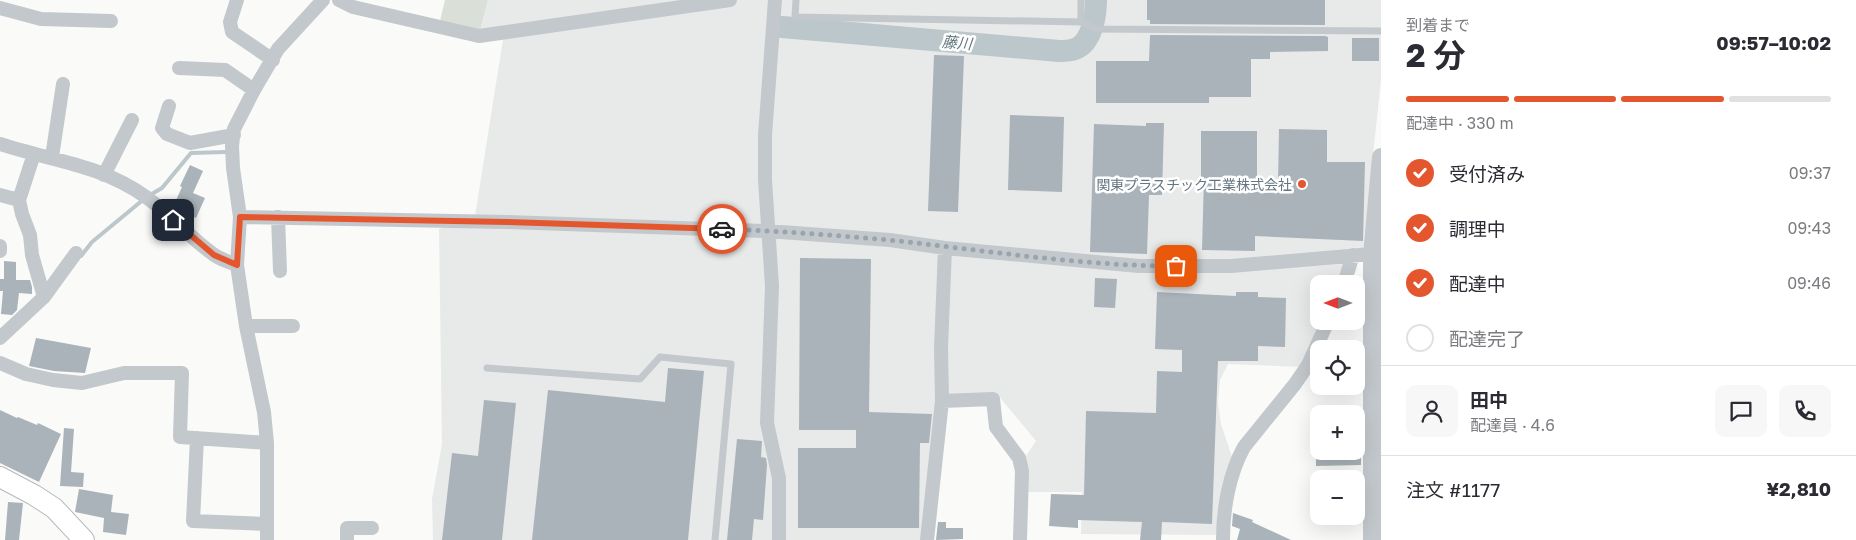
<!DOCTYPE html>
<html lang="ja">
<meta charset="utf-8">
<style>
:root{--surface:#fff;--page:#f7f7f7;--text:#2b2b33;--muted:#7c7c81;--line:#e1e1e2;--accent:#e4572e}
body{margin:0;font-family:"Golos Text","Noto Sans JP",sans-serif;background:var(--page);color:var(--text);height:100vh;display:flex;flex-direction:column;font-size:19px;white-space:nowrap}
*{box-sizing:border-box;margin:0}
p{font-size:16px;color:var(--muted)}
.icon{flex:none;width:28px;height:28px;fill:none;stroke:currentColor;stroke-width:2;stroke-linecap:round;stroke-linejoin:round}
.map{position:relative;flex:1;overflow:hidden}
.side{display:flex;flex-direction:column;background:var(--surface);width:475px}
.side>*{flex:none}
.needle{width:32px;rotate:270deg}
.tools{position:absolute;left:1310px;top:275px;display:grid;gap:10px}
.tools a{display:grid;place-items:center;width:55px;height:55px;border-radius:10px;background:var(--surface);box-shadow:0 5px 20px #0002;font-size:25px}
.pin{position:absolute;display:grid;place-items:center;width:42px;height:42px;color:#fff;margin:-21px;border-radius:10px;box-shadow:0 2px 8px #0006}
.courier{position:absolute;display:grid;place-items:center;width:50px;height:50px;margin:-25px;border:4px solid #e4572e;border-radius:50%;background:#fff;color:#222;box-shadow:0 1px 6px #0007}
.overview em{font-style:normal;font-weight:700}
.overview div{display:flex;flex-direction:column-reverse}
.overview{display:flex;align-items:center;justify-content:space-between;height:85px;padding:0 25px}
h1{font-size:32px;font-weight:700;line-height:38px}
.bar{display:grid;grid-template-columns:repeat(4,1fr);gap:8px 5px;align-content:center;height:60px;padding:0 25px}
.bar i{height:6px;border-radius:4px;background:var(--line)}
.bar .on{background:var(--accent)}
.bar p{grid-column:span 4}
.line{display:flex;align-items:center;gap:12px;padding:0 25px;border-top:1px solid var(--line)}
.line div{flex:1}
.round{display:grid;place-items:center;flex:none;width:52px;height:52px;border-radius:10px;background:var(--page)}
ol{padding:0 25px;list-style:none}
li{display:flex;align-items:center;gap:15px;height:55px}
li p{margin-inline-start:auto}
li .icon{padding:5px;border-radius:50%;background:var(--accent);color:#fff;stroke-width:4}
li:last-child{color:var(--muted)}
li i{width:28px;height:28px;border:2px solid var(--line);border-radius:50%}
main{display:flex;flex:1;min-height:0}
.map>svg:first-child{display:block}
.built{fill:#e8e9e9}
.green{fill:#dadfd7}
.lines{fill:none;stroke-linecap:round;stroke-linejoin:round}
.stream{stroke:#bbc7cb;stroke-width:4}
.river{stroke:#bbc7cb;stroke-width:22}
.building{fill:#aab3b9}
.secondary-casing{stroke:#b3babf;stroke-width:22}
.service{stroke:#c3c8cc;stroke-width:7}
.minor{stroke:#c3c8cc;stroke-width:14}
.tertiary{stroke:#c3c8cc;stroke-width:18}
.secondary{stroke:#fff;stroke-width:20}
.done{stroke:#99a4ac;stroke-width:5;stroke-dasharray:0 9}
.route{stroke:#e4572e;stroke-width:6}
.poi-dot{fill:#e4572e;stroke:#fff;stroke-width:2}
.labels{text-anchor:middle;dominant-baseline:central;stroke-width:5;stroke-linejoin:round;paint-order:stroke}
.poi-label{font-size:14px;fill:#657683;stroke:#fff;text-anchor:end}
.water-label{font-size:15px;font-style:italic;fill:#60757c;stroke:#fff}
</style>
<main>
<div class="map">
<svg width="1381" height="540" viewBox="0 0 1381 540">
<rect width="100%" height="100%" fill="#fafaf8"/>
<path class="built" d="M488 0H1381V80L1363 250 1339 284H1319V321H1322L1302 367 1228 364 1220 380 1218 403 1221 424 1233 460 1217 535 1081 534 1082 492H1028L1023 460 1036 441 998 395 946 396 924 540H433L432 499 442 444 439 229 475 216 504 33 479 36Z"/>
<path class="green" d="M445 0H488L480 31 439 25Z"/>
<g class="lines">
<path class="stream" d="M150 195 162 188 191 153 226 152
M81 256 92 242 144 199"/>
<path class="river" d="M782 27 1059 51C1064 51 1070 51 1075 49 1092 43 1096 15 1096 0"/>
</g>
<path class="building" d="M1147 0H1325V25L1150 24V20H1147Z
M1150 35 1325 36 1328 37V51L1270 52V59H1251V97H1209V103H1096V61H1149Z
M1352 38H1379V61H1352Z
M934 55 964 56 958 212 928 211Z
M1010 115 1064 117 1062 192 1008 190Z
M1146 123H1164L1162 195H1149L1147 254 1090 252 1094 124 1146 126Z
M1279 129 1327 130V162H1365L1363 241 1255 236V251L1202 250 1204 177H1201V131H1257V182H1278Z
M190 165 203 171 193 193 205 198 196 218 173 207 182 187 180 186Z
M800 258 871 259 869 412 932 414 929 443H920L919 528H798V448H856V430H799Z
M4 261 16 262V280H30L32 287V294L19 293 17 310 12 315 1 314 3 291H0V279H4Z
M1095 278 1117 279 1115 308 1094 307Z
M1157 292 1236 296V292H1258V297L1286 298 1285 347 1258 346V361H1218L1212 524 1162 522 1161 540H1140L1142 522 1078 520V528L1049 526 1051 494 1084 495 1086 411 1156 413 1157 371 1182 372V350L1155 349Z
M36 338 91 348 85 373 54 371 29 366Z
M668 368 704 371 688 540H532L548 390 665 402Z
M484 400 516 403 502 540H442L452 453 478 456Z
M0 410 17 418 18 417 37 425 38 423 61 434 39 482 0 463Z
M64 428 74 429 71 472 84 473 83 487 60 486Z
M737 439 762 441 761 457 766 458 767 465 763 520 754 519 752 540H727Z
M1316 451H1361V465L1316 466Z
M79 489 113 495 111 512 129 514 126 535 103 532 104 518 75 512Z
M8 502 23 503 19 540H5Z
M1233 513 1253 520 1252 522 1291 540H1237L1240 529 1232 526Z
M938 522H946V528H963V539L936 540Z"/>
<g class="lines">
<defs>
<path id="secondary" d="M0 477 34 495 54 508 84 540"/>
</defs>
<use href="#secondary" class="secondary-casing"/>
<path class="service" d="M796 0 795 17 1081 22 1096 29 1381 31
M1081 22V0
M487 368 640 379 660 357 731 364 715 540"/>
<path class="minor" d="M237 0 230 22 232 32 273 60
M339 0 353 7 479 36 730 0
M775 0 765 135V180L772 286 767 423 779 478V540
M0 8 41 19 111 21
M179 68 225 70 254 90
M169 106 162 128 167 134 190 143 234 135
M0 144C51 161 100 164 146 197 170 214 189 237 213 254 219 259 229 262 237 265
M34 154 19 200 22 214 30 235 32 255 44 297
M52 157 63 84
M104 175 132 120
M0 195 19 200
M240 217 507 222 767 231 890 240 945 248 1139 266H1231L1372 254
M278 217 280 271
M0 246V251
M1344 284 1353 255
M246 326H293
M0 338 44 297 76 253
M0 363 26 374 53 380 82 383 124 373H182L180 437 267 443
M942 401 993 399 996 427 1019 458 1022 471 1020 540
M197 438 193 521 267 524
M267 540V443L264 412 246 326 237 265 240 217 233 168 232 146 234 129 254 90 278 49 323 0
M347 540V528H372
M927 540 942 401 941 348 945 248
M1223 540C1223 509 1229 474 1244 447L1295 384 1308 365 1328 321"/>
<path class="tertiary" d="M1372 540V254L1381 157"/>
<use href="#secondary" class="secondary"/>
</g>
<g class="lines">
<path class="done" d="M722 229C778 231 833 235 889 240 984 250 1080 266 1176 266"/>
<path class="route" d="M173 220 214 255 237 265 240 217 507 222 722 229"/>
</g>
<circle class="poi-dot" cx="1302" cy="184" r="5"/>
<g class="labels">
<g class="poi-label">
<text x="1292" y="184">関東プラスチック工業株式会社</text>
</g>
<g class="water-label">
<text transform="translate(957 42) rotate(5)">藤川</text>
</g>
</g>
</svg>
<div class="tools">
<a><svg class="needle" viewBox="-14 -14 28 28"><path d="M0-13l5 13h-10z" fill="#e53935"/><path d="M0 13l5-13h-10z" fill="#7c7c81"/></svg></a>
<a><svg class="icon" aria-label="locate" viewBox="0 0 24 24"><circle cx="12" cy="12" r="6"/><path d="M12 2v4M12 18v4M2 12h4M18 12h4"/></svg></a>
<a>+</a>
<a>−</a>
</div>
<div class="pin" style="left:1176px;top:266px;background:#ea580c"><svg class="icon" aria-label="bag" viewBox="0 0 24 24"><path d="M5 8h14l-1 12H6zM9 8a3 3 0 0 1 6 0"/></svg></div>
<div class="pin" style="left:173px;top:220px;background:#1f2937"><svg class="icon" aria-label="home" viewBox="0 0 24 24"><path d="M3 11l9-7 9 7M6 9v11h12V9"/></svg></div>
<div class="courier" style="left:722px;top:229px"><svg class="icon" aria-label="car" viewBox="0 0 24 24"><path d="M5 17H2v-5l4-1 3-4h7l3 4 3 1v5h-3M9 17h6M6 11h13"/><circle cx="7" cy="17" r="2"/><circle cx="17" cy="17" r="2"/></svg></div>
</div>
<section class="side">
<div class="overview"><div><h1>2 分</h1><p>到着まで</p></div><em>09:57–10:02</em></div>
<div class="bar"><i class="on"></i><i class="on"></i><i class="on"></i><i></i><p>配達中 · 330 m</p></div>
<ol>
<li><svg class="icon" aria-label="check" viewBox="0 0 24 24"><path d="M5 12l5 5 9-10"/></svg>受付済み<p>09:37</p></li>
<li><svg class="icon" aria-label="check" viewBox="0 0 24 24"><path d="M5 12l5 5 9-10"/></svg>調理中<p>09:43</p></li>
<li><svg class="icon" aria-label="check" viewBox="0 0 24 24"><path d="M5 12l5 5 9-10"/></svg>配達中<p>09:46</p></li>
<li><i></i>配達完了</li>
</ol>
<div class="line" style="height:90px"><a class="round"><svg class="icon" aria-label="person" viewBox="0 0 24 24"><circle cx="12" cy="8" r="4"/><path d="M4 21q1-7 8-7t8 7"/></svg></a><div><b>田中</b><p>配達員 · 4.6</p></div><a class="round"><svg class="icon" aria-label="chat" viewBox="0 0 24 24"><path d="M4 5h16v11H9l-5 4z"/></svg></a><a class="round"><svg class="icon" aria-label="phone" viewBox="0 0 24 24"><path d="M5 4h4l2 5-3 2q2 4 5 5l2-3 5 2v4C11 20 4 13 5 4z"/></svg></a></div>
<div class="line" style="height:65px"><div>注文 #1177</div><b>¥2,810</b></div>
</section>
</main>
